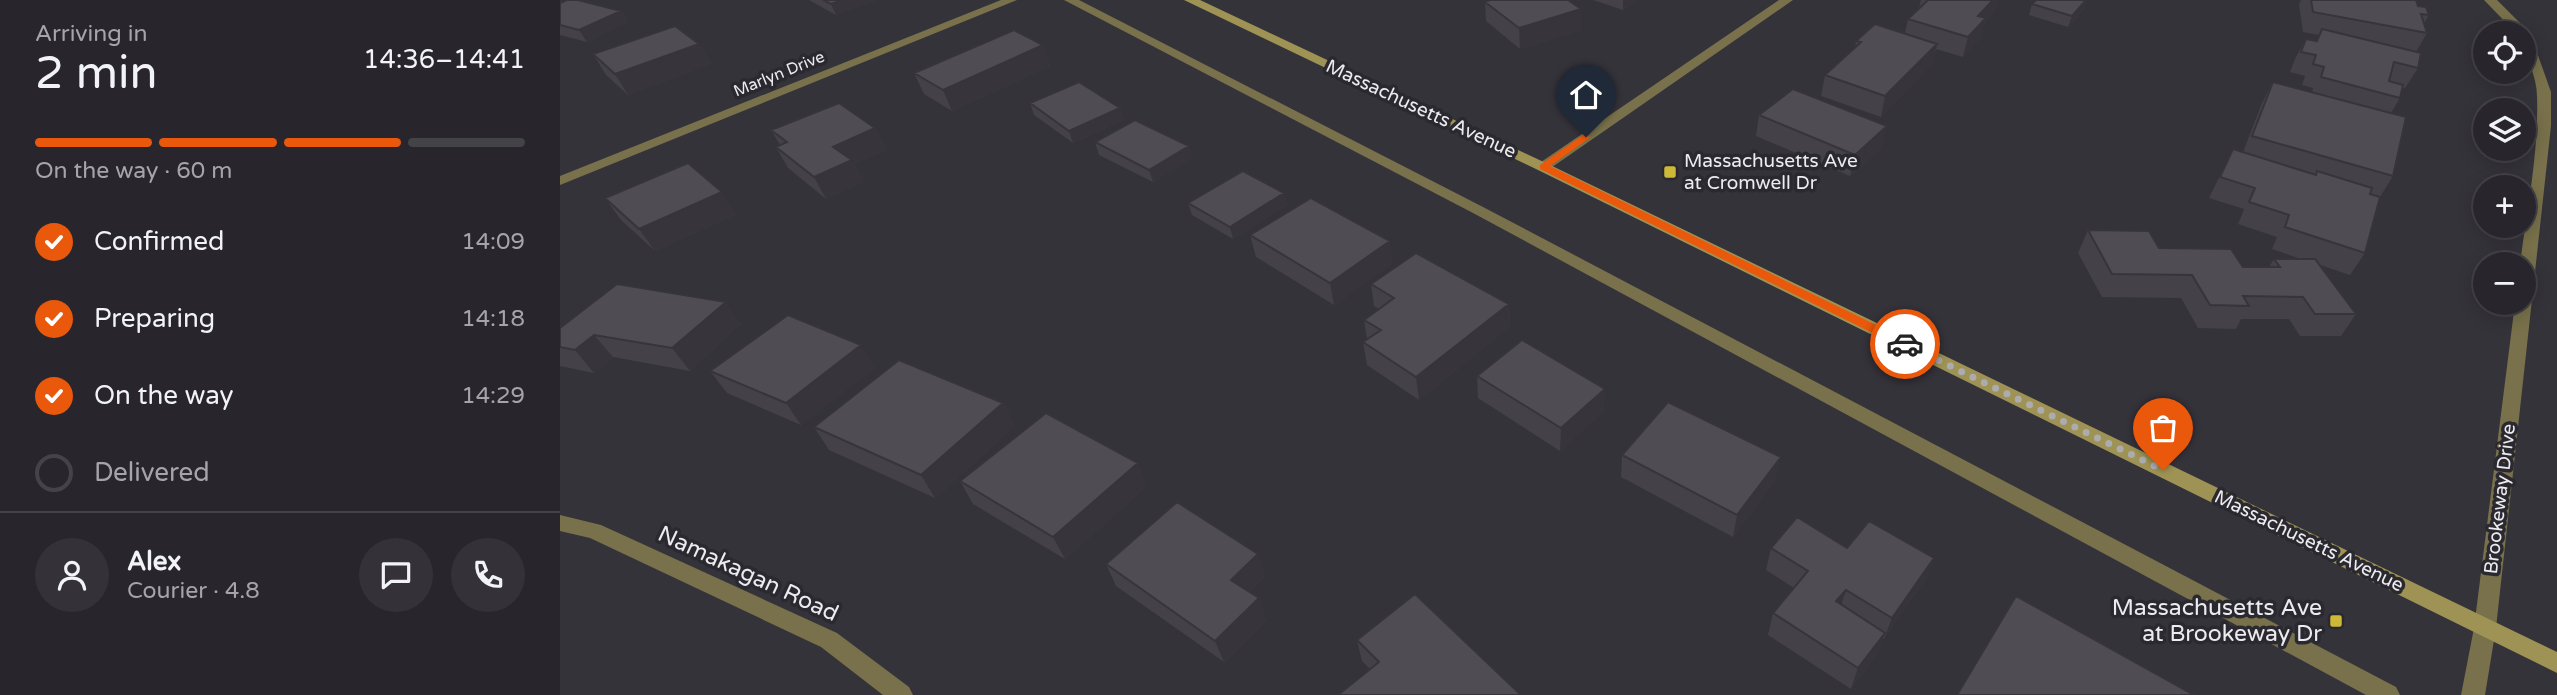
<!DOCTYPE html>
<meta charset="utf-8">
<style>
:root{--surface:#28262c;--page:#343238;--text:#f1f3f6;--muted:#a5a5a9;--line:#444348;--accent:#ea580c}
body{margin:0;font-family:"Varela Round",sans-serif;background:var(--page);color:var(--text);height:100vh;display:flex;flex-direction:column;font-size:26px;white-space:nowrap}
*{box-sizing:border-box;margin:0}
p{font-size:23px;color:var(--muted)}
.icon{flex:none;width:38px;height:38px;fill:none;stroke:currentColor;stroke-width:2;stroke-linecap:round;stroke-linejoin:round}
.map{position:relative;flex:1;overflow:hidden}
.panel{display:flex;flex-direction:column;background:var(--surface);width:560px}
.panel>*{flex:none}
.buttons{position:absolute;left:1913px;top:21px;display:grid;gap:14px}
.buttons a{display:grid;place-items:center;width:63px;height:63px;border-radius:50%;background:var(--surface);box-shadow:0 4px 18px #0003,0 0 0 2px var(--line);font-size:35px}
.pin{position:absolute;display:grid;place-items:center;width:60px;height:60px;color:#fff;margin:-72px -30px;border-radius:50% 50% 50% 0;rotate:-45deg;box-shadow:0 0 7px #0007}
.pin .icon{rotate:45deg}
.courier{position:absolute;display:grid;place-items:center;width:70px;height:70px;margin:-35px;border:5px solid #ea580c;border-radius:50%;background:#fff;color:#222;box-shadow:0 2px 9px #0007}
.headline em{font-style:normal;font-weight:600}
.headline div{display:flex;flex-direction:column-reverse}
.headline{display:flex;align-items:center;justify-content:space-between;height:119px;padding:0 35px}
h1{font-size:46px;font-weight:600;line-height:52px}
.bar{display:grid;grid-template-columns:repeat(4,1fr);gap:10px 7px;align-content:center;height:84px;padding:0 35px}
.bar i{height:9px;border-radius:5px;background:var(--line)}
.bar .active{background:var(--accent)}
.bar p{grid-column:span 4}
.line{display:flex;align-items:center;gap:18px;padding:0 35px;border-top:2px solid var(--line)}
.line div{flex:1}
.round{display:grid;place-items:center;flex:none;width:74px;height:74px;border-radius:37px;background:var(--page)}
ol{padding:0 35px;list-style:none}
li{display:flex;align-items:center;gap:21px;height:77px}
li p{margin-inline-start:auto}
li .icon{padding:7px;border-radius:50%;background:var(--accent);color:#fff;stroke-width:4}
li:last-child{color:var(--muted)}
li i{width:38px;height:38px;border:4px solid var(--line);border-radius:50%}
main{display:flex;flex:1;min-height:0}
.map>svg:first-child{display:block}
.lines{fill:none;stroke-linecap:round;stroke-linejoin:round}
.minor{fill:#78714b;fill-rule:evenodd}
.secondary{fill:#9e9354;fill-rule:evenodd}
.wall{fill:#444148}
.shaded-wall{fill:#37353b}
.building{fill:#4f4c54;stroke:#37353b;stroke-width:2}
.route{fill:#ea580c}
.done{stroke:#acabb0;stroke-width:7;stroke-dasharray:0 12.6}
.poi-dot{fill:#ceb837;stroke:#2b2930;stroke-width:2.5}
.labels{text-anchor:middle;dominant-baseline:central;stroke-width:7;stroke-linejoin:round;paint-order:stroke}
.far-street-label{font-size:16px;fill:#ecebef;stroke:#2b2930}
.street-label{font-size:19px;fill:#ecebef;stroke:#2b2930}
.poi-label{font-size:19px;fill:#ecebef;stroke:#2b2930;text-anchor:start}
.near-street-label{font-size:23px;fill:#ecebef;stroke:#2b2930}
.near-poi-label{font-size:23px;fill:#ecebef;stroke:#2b2930;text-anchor:end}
</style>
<main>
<section class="panel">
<div class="headline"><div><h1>2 min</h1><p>Arriving in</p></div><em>14:36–14:41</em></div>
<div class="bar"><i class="active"></i><i class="active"></i><i class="active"></i><i></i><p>On the way · 60 m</p></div>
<ol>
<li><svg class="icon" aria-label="check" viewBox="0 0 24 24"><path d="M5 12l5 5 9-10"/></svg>Confirmed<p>14:09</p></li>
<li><svg class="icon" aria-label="check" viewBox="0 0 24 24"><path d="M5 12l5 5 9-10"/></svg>Preparing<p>14:18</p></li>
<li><svg class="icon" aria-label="check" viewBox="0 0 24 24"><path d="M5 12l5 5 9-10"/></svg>On the way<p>14:29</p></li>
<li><i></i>Delivered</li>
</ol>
<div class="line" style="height:126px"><a class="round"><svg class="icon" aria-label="person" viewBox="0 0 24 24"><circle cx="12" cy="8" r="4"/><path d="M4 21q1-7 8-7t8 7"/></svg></a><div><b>Alex</b><p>Courier · 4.8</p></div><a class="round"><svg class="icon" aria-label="chat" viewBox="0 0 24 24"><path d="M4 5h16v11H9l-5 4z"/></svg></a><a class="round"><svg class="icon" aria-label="phone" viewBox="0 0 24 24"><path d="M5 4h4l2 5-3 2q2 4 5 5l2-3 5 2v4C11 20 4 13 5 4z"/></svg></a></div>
</section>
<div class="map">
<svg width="1997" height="695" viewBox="0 0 1997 695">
<rect width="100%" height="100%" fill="#35333a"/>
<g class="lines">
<path class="minor" d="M441 0H457L0 185V176Z
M504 0H519L923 207 1836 687 1840 695H1806L913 213Z
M1219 0H1233L988 170H978L976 167 978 164Z
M1924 0H1937L1970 33 1991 92V126L1936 628 1925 695H1901L1914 628 1955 303H1964V264H1960C1967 209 1979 152 1977 96 1977 75 1964 56 1964 33H1956Z
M0 515 41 525 277 633 349 687 353 695H323L261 647 30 538 0 531Z"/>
<path class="secondary" d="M624 0H640L988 164 1997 652V673L978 170Z"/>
</g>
<path class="wall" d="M249 0H316L276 15Z
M1033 0H1079L1063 10Z
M1361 0H1438L1434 12 1425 22 1420 38 1403 57 1376 49 1372 64 1321 117 1261 96 1265 75 1295 48 1296 41 1345 33 1348 19 1359 8Z
M1741 0H1856L1858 6 1869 15 1864 23 1867 33 1856 52 1858 68 1845 88H1843L1840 98 1831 113 1833 176 1820 197 1805 253 1790 275 1760 265 1796 314 1781 336H1740L1729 319H1681L1676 329 1638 328 1621 298 1542 297 1518 253 1528 230 1599 248 1683 267H1709L1714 259H1741L1712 249 1717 237 1678 224 1684 209 1649 198 1673 149 1683 152 1702 103 1713 82 1752 92 1753 88 1742 85 1745 76 1730 72 1735 59 1746 39 1756 41 1759 35 1743 32 1739 4Z
M925 2 1021 30 960 49 926 21Z
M0 3 61 11 68 22 27 42 0 35Z
M1472 4 1525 8 1508 27 1469 15Z
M139 44 151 64 68 95 46 75 33 54Z
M483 45 490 66 392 111 364 94 354 73Z
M470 103 560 108 564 120 513 143 474 115Z
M1199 115 1322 147 1290 176 1196 136Z
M315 128 326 150 294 164 303 182 266 199 228 168 216 147 220 145 211 130Z
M535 142 632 158 593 182 539 155Z
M724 193 727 205 673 239 632 215 628 203Z
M45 198 177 214 95 251 61 220Z
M690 235 833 263 774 305 696 257Z
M811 284 949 304 950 327 859 400 807 365 803 342 807 339 804 320 819 309 814 306Z
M181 324 130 371 53 357 34 373 0 366V328Z
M315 368 241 425 167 393 150 371Z
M917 376 1044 411 1000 451 918 398Z
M443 403 455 426 375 498 269 450 254 427Z
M1062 455 1216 479 1173 537 1061 477Z
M400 481 587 486 505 559 413 504Z
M1211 548H1287L1374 558 1365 580 1324 639H1322L1317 654 1291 689 1208 635 1213 613 1234 588 1206 570Z
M698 554 705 576 689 592 699 598 706 620 664 662 556 586 546 564Z
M797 640 961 695 810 669 802 661Z"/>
<path class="shaded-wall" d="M282 0H316L276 15 271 4Z
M1063 0H1079L1063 10Z
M1433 0H1438L1434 12 1425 22 1420 38 1403 57 1408 37 1418 16Z
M1526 0H1528L1525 8 1508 27 1512 16Z
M1021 9V30L960 49 959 28Z
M61 11 68 22 27 42 19 30Z
M139 44 151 64 68 95 55 74Z
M1377 44 1372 64 1321 117 1325 96Z
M483 45 490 66 392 111 383 90Z
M560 108 564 120 513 143 509 131Z
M1327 126 1322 147 1290 176 1295 155Z
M315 128 326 150 294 164 303 182 266 199 254 177 273 147Z
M629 146 632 158 593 182 589 170Z
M162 192 177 214 95 251 79 229Z
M724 193 727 205 673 239 670 227Z
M830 241 833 263 774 305 770 283Z
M166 302 181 324 130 371 112 348Z
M949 304 950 327 859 400 856 377Z
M34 335 53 357 34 373 15 350Z
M301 345 315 368 241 425 226 403Z
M1045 389 1044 411 1000 451 1001 428Z
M443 403 455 426 375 498 361 475Z
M1221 457 1216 479 1173 537 1177 515Z
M578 463 587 486 505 559 493 537Z
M698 554 705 576 679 602 671 580Z
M1374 558 1365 580 1324 639 1332 618Z
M1286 590 1279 612 1276 601Z
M699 598 706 620 664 662 655 641Z
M1325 633 1317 654 1291 689 1298 668Z"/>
<path class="building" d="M7 0H18L61 11 19 30 0 25V3Z
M263 0H282L271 4Z
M930 0H1008L1021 9 959 28 925 2Z
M1368 0H1433L1418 16 1426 18 1408 37 1348 19Z
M1476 0H1526L1512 16 1472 4Z
M1751 0H1856L1858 6 1866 7 1869 15 1861 14 1867 33 1753 12Z
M1315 24 1377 44 1325 96 1265 75 1301 42 1296 41Z
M115 26 139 44 55 74 33 54Z
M1762 29 1861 53 1858 68 1834 62 1829 81 1843 85 1840 98 1761 77 1764 67 1753 64 1756 55 1741 52 1746 39 1757 41Z
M454 30 483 45 383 90 354 73Z
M519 82 560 108 509 131 470 103Z
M1713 82 1846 117 1833 176 1692 136Z
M1233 89 1327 126 1295 155 1199 115Z
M279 103 315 128 273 147 292 160 254 177 216 147 227 142 211 130Z
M575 120 629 146 589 170 535 142Z
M1673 149 1756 175 1757 171 1812 188 1810 194 1820 197 1805 253 1725 227 1729 215 1689 202 1695 188 1660 177Z
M128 163 162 192 79 229 45 198Z
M683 171 724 193 670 227 628 203Z
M751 198 830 241 770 283 690 235Z
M1528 230 1589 231 1599 248 1671 249 1683 267H1720L1714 259H1755L1796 314H1755L1743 297 1683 296 1689 306 1650 305 1632 275 1552 274Z
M856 253 949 304 856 377 803 342 821 330 804 320 834 298 811 284Z
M57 284 166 302 112 348 34 335 15 350 0 347V328Z
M228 315 301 345 226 403 150 371Z
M962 340 1045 389 1001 428 917 376Z
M339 360 443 403 361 475 254 427Z
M1108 402 1221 457 1177 515 1062 455Z
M486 413 578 463 493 537 400 481Z
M617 502 698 554 671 580 699 598 655 641 546 564Z
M1237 517 1287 548 1309 521 1374 558 1332 618 1286 590 1276 601 1325 633 1298 668 1213 613 1248 571 1211 548Z
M855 594 961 695H778L819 662 797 640Z
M1456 596 1634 695H1397Z"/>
<path class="route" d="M1023 135 1031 137 990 166 1349 341V347H1341L980 169V165Z"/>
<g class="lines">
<path class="done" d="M1345 344 1603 470"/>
</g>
<g class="poi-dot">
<rect x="1103" y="165" width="14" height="14" rx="3.5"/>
<rect x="1769" y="614" width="14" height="14" rx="3.5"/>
</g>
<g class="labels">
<g class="far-street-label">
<text transform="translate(219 74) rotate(-22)">Marlyn Drive</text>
</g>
<g class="street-label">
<text transform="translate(861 109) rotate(25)">Massachusetts Avenue</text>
<text transform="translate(1940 499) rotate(-83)">Brookeway Drive</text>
<text transform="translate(1749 541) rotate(26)">Massachusetts Avenue</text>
</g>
<g class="poi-label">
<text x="1124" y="161">Massachusetts Ave<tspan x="1124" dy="22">at Cromwell Dr</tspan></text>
</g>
<g class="near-street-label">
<text transform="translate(188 574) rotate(25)">Namakagan Road</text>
</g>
<g class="near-poi-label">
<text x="1762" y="608">Massachusetts Ave<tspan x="1762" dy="26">at Brookeway Dr</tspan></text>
</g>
</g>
</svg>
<div class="buttons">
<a><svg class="icon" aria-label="locate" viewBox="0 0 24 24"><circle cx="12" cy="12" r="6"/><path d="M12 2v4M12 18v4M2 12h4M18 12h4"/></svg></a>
<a><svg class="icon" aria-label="layers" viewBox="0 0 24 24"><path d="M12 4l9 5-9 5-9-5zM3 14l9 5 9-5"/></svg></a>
<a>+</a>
<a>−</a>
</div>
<div class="pin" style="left:1603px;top:470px;background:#ea580c"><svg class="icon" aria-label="bag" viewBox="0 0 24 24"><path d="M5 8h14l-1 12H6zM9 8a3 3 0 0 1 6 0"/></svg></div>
<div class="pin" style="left:1026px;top:137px;background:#1f2937"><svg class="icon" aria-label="home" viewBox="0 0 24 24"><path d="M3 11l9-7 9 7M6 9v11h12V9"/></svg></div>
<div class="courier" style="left:1345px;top:344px"><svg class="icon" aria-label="car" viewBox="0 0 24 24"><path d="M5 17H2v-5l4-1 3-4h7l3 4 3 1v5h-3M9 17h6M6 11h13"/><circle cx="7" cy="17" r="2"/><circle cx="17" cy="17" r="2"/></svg></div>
</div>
</main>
